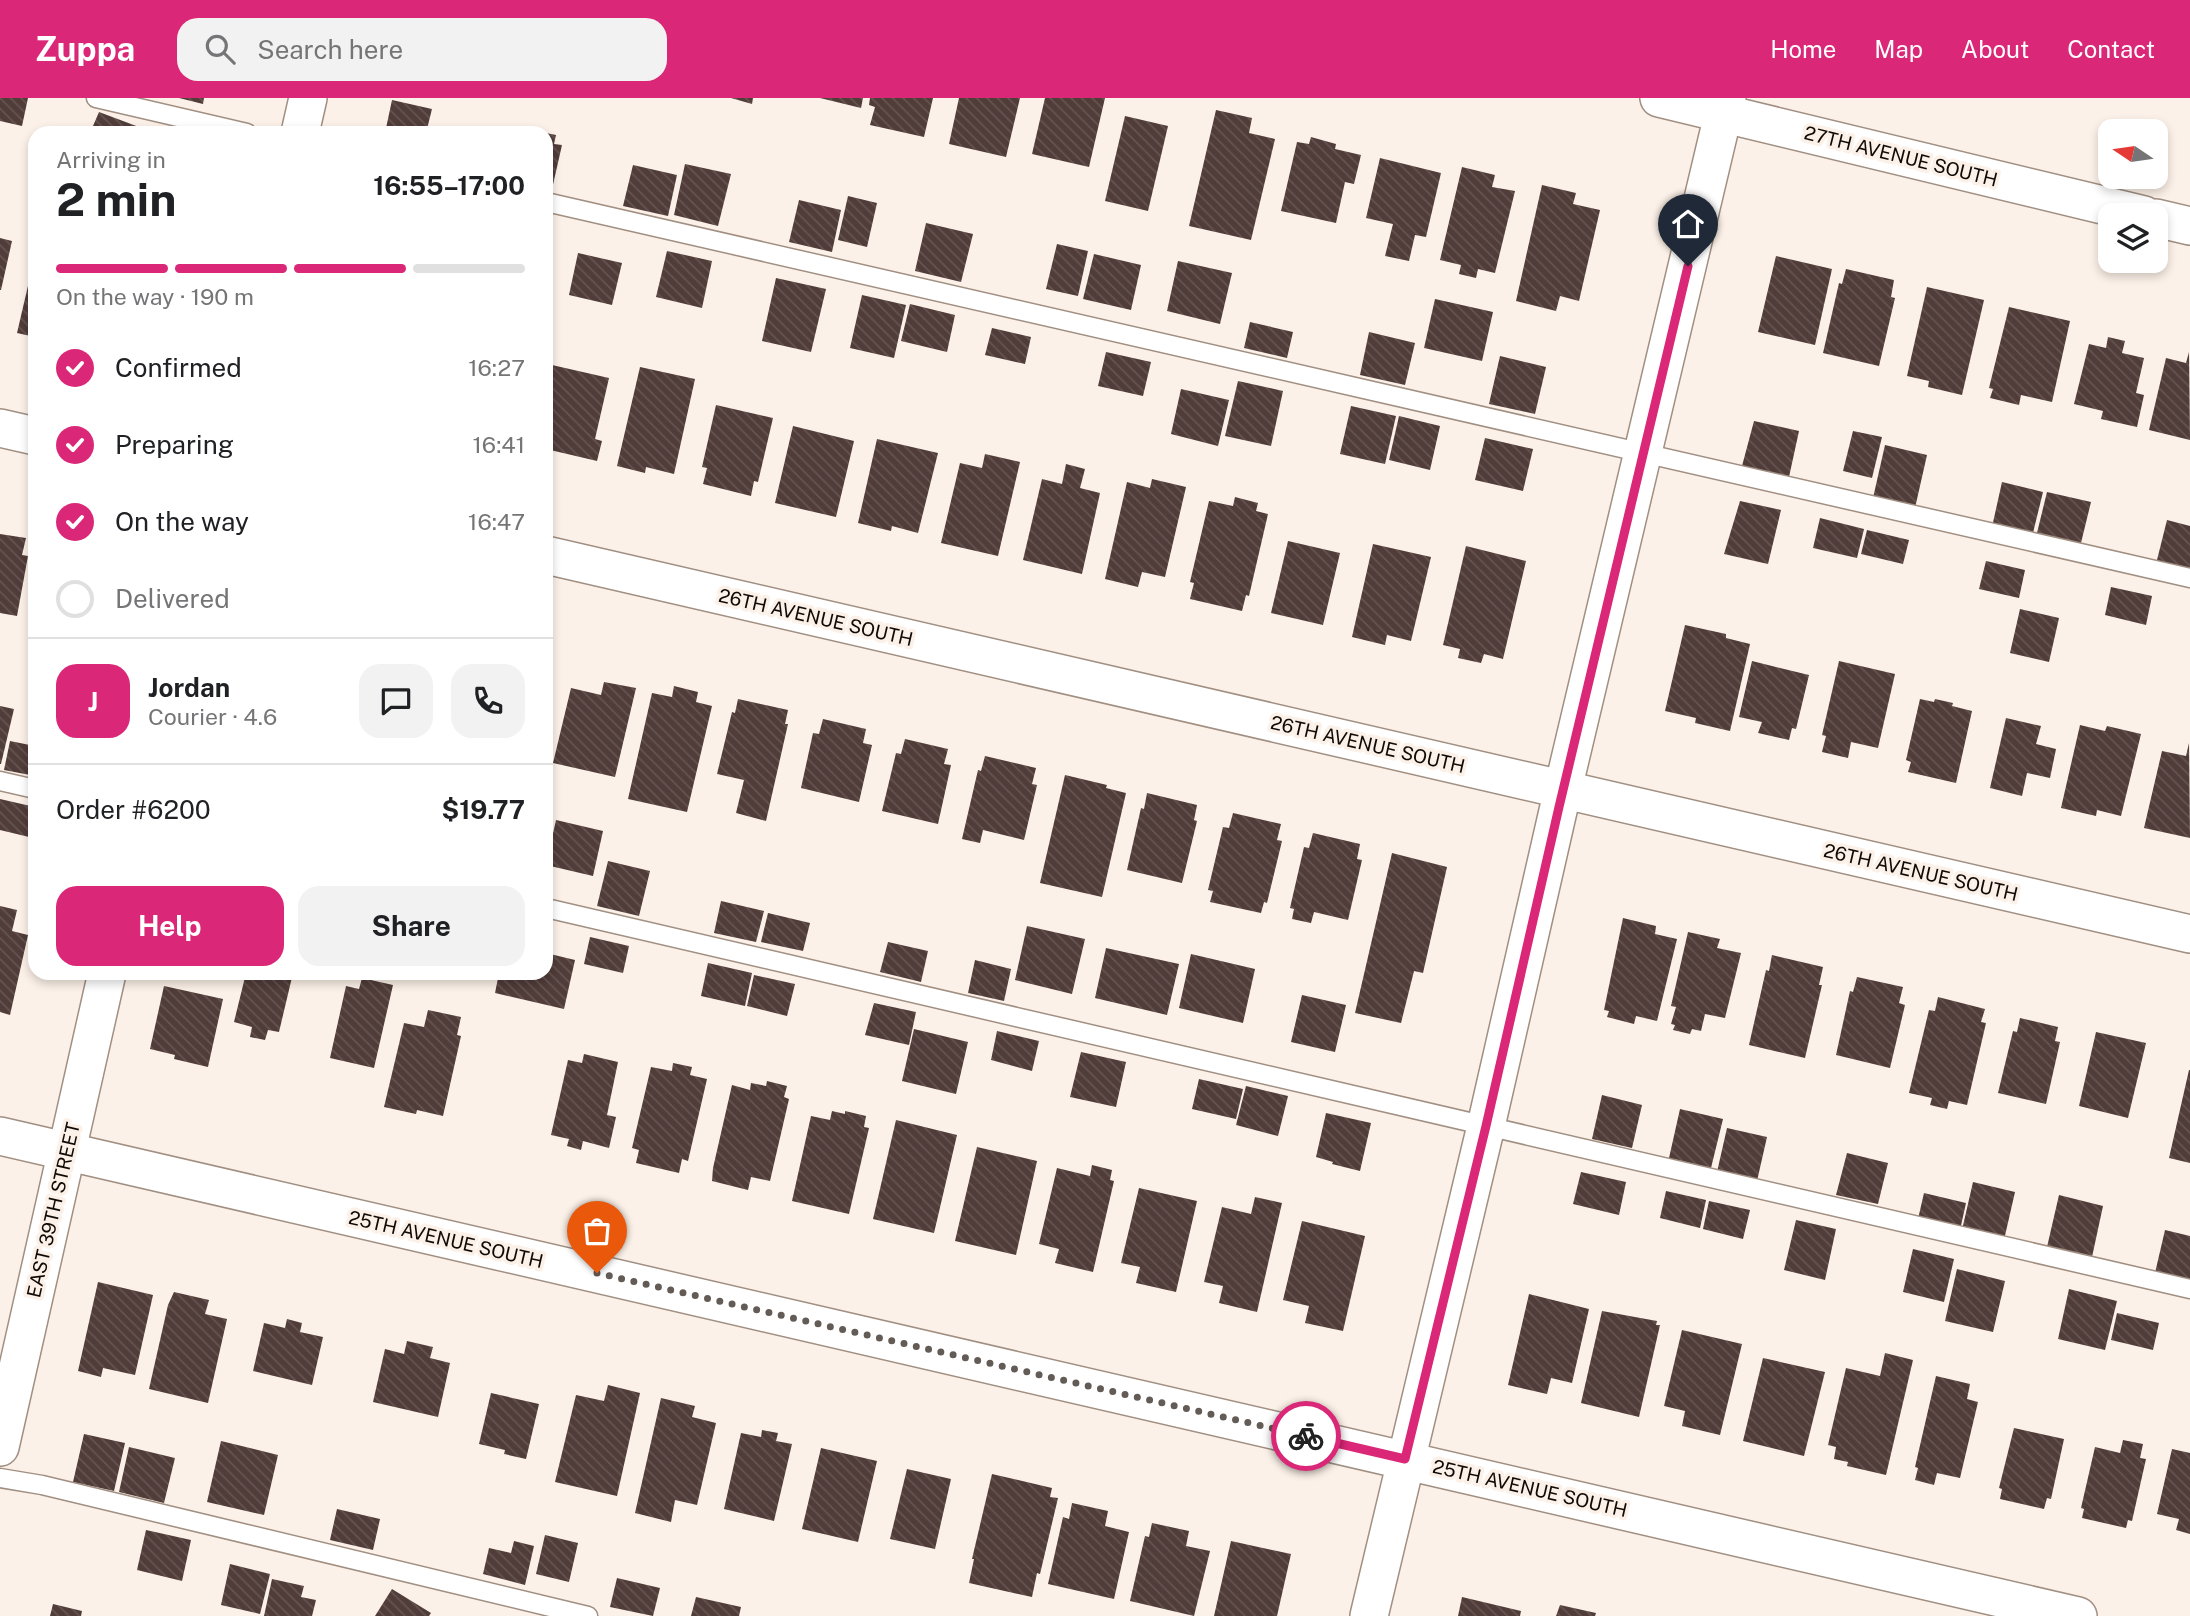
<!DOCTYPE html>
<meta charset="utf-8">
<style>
:root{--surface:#fff;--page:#f2f2f2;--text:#202124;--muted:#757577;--line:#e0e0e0;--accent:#db2777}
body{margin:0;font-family:"Public Sans",sans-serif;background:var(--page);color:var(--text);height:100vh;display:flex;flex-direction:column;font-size:26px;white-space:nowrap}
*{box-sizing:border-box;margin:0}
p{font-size:23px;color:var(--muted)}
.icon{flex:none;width:38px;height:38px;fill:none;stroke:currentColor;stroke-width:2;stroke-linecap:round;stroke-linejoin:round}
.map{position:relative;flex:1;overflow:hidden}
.details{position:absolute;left:28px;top:28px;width:525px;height:854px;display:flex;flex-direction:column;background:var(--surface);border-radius:21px;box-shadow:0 4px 10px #0003}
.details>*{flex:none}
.needle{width:46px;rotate:283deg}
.tools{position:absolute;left:2098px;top:21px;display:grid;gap:14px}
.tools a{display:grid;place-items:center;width:70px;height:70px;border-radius:14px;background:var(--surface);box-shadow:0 4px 10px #0003;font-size:35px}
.pin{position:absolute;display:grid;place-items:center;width:60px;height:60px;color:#fff;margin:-72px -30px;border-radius:50% 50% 50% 0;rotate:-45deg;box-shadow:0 0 7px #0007}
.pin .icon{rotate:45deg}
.courier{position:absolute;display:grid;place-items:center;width:70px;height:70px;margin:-35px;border:5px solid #db2777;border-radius:50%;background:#fff;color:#222;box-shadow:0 2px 9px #0007}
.summary em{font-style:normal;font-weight:700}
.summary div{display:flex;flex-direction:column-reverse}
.summary{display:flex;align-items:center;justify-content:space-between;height:119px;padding:0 28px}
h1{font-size:46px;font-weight:700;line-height:52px}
.bar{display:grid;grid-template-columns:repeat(4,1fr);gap:10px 7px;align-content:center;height:84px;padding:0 28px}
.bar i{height:9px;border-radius:5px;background:var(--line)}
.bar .active{background:var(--accent)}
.bar p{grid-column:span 4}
.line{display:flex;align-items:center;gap:18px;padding:0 28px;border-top:2px solid var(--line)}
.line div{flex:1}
.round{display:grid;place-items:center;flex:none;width:74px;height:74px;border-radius:21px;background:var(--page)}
ol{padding:0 28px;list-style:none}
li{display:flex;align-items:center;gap:21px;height:77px}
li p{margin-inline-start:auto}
li .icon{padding:7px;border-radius:50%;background:var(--accent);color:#fff;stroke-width:4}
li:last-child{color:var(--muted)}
li i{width:38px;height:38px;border:4px solid var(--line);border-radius:50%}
.button{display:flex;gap:14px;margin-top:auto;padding:14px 28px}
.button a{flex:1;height:80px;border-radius:21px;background:var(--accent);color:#fff;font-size:28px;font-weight:700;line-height:80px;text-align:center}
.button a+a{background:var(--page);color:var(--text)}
header{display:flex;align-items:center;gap:42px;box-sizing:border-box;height:98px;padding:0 35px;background:var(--accent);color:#fff}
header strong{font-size:33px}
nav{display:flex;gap:38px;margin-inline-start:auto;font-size:24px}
.search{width:490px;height:63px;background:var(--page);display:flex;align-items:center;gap:18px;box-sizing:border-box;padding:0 24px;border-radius:21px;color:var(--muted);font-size:26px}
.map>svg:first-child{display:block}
.building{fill:url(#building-back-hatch)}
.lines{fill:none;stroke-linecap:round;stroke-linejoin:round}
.lane-casing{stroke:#a18f82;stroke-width:21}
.street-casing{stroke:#a18f82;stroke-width:40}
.lane{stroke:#fff;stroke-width:18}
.street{stroke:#fff;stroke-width:37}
.done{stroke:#635b55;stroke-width:7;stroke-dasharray:0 12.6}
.route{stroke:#db2777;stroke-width:9}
.labels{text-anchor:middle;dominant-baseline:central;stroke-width:7;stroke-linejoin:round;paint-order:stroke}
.street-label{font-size:19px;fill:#100a06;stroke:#fcf1e8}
</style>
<header>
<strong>Zuppa</strong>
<div class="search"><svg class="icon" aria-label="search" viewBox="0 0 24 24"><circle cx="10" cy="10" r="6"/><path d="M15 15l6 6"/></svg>Search here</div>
<nav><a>Home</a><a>Map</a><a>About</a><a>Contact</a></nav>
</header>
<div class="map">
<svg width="2190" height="1518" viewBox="0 0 2190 1518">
<defs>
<pattern id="building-back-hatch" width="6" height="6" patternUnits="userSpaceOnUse" patternTransform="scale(1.75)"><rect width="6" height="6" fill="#503c39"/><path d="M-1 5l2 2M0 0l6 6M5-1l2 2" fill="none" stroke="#655452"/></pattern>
</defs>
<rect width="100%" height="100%" fill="#fcf1e8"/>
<path class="building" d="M0 0H28L22 28 0 23Z
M179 0H204L203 6Z
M731 0H753L752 6Z
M820 0H863L861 10Z
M870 0H933L924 39 870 27 875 9 869 7Z
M959 0H1020L1006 59 949 46Z
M1045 0H1105L1089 69 1032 56Z
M392 2 432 11 426 35H385Z
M1216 12 1252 20 1249 35 1275 41 1251 142 1189 128Z
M99 14 147 32 146 35H90Z
M1125 18 1168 28 1148 113 1105 103Z
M520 29 542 34V35H518Z
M546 35 556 37 554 46 562 47 552 91 546 90Z
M1311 39 1336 46 1335 51 1361 57 1354 86 1345 84 1336 125 1281 113 1297 44 1309 46Z
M1380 60 1441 75 1426 139 1415 137 1409 163 1385 158 1393 126 1366 120Z
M685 66 731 76 718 128 674 117Z
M633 67 677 77 668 118 623 108Z
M1462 69 1495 77 1492 89 1515 93 1495 175 1478 171 1476 180 1459 176 1461 167 1440 162Z
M1542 87 1576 95 1573 106 1600 112 1579 203 1560 198 1556 213 1516 203Z
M848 98 877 105 867 149 838 142Z
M799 102 841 112 832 154 789 144Z
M926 125 973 136 961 184 915 173Z
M0 140 12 143 1 192H0Z
M1057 146 1088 153 1078 198 1046 191Z
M667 153 712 163 702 210 656 199Z
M578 155 622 165 612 207 569 197Z
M1094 156 1141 167 1131 212 1083 201Z
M1776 158 1832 171 1815 247 1758 234Z
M34 162H35V239L17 235Z
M1178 163 1232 175 1220 226 1167 213Z
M1846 171 1894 182 1891 199 1895 200 1879 268 1823 255 1839 185 1842 186Z
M776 180 826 191 811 254 762 243Z
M1927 189 1984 202 1962 297 1928 289 1929 283 1907 278Z
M862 197 906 207 894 260 850 250Z
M1435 201 1493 214 1482 263 1424 250Z
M910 206 955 217 947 254 901 243Z
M2009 209 2070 223 2052 304 2021 297 2019 307 1990 300 1993 291 1989 290Z
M1250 224 1293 234 1287 260 1244 250Z
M992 230 1031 239 1025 266 985 257Z
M1369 234 1415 245 1405 287 1360 277Z
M2108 239 2125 243 2122 255 2144 260 2136 295 2144 297 2137 329 2101 321 2103 313 2074 306 2089 246 2106 250Z
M1106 254 1151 264 1143 298 1098 288Z
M2189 254 2190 342 2149 332 2166 260 2186 265Z
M1500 258 1546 269 1535 316 1489 306Z
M552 267 609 280 595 341 602 343 597 363 546 351V292Z
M640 269 695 281 674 376 646 369 645 375 617 368Z
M1238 283 1283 293 1271 348 1225 338Z
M1181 291 1229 302 1218 348 1171 336Z
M716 307 773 320 758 384 754 383 751 398 703 386 707 370 702 369Z
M1351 308 1396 318 1385 366 1340 356Z
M1399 318 1440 328 1430 372 1389 362Z
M1754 323 1799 333 1789 379 1742 368Z
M793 328 854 343 836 419 775 405Z
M1853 333 1882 339 1872 380 1843 373Z
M1485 340 1533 351 1523 393 1475 382Z
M877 341 938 355 918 435 892 428 891 433 858 425Z
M1885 347 1927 357 1915 410 1873 400Z
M985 356 1020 364 998 458 941 445 960 365 982 370Z
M1066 366 1085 371 1080 390 1100 395 1082 476 1023 462 1042 381 1062 386Z
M1152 381 1186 389 1165 479 1142 474 1138 489 1105 481 1127 384 1150 390Z
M2002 384 2043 394 2032 439 1992 429Z
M2047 394 2091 404 2080 449 2036 439Z
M1235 399 1258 405 1256 413 1268 416 1249 498 1246 497 1242 513 1190 501 1194 485 1190 484 1209 403 1233 408Z
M1740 403 1781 412 1768 466 1724 456Z
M1820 420 1864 431 1857 460 1813 450Z
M2167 422 2190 428V474L2156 466Z
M1867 432 1909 442 1903 466 1861 456Z
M0 436 26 440 22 457 28 458 17 518 0 515Z
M1288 443 1340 455 1323 527 1271 515Z
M1373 446 1431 459 1411 543 1387 537 1385 547 1352 539Z
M1466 448 1526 463 1503 561 1484 556 1481 565 1458 560 1460 551 1443 547Z
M1986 463 2025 472 2019 500 1979 491Z
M2111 489 2152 498 2146 527 2105 517Z
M2020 511 2059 520 2049 564 2010 555Z
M1685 527 1726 536V540L1750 546 1730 633 1695 625 1696 620 1665 613Z
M1752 563 1809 577 1796 631 1792 630 1789 642 1758 635 1762 624 1739 619Z
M1839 563 1895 576 1878 650 1851 644 1848 660 1822 654 1826 638 1822 637Z
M604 584 636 590 615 679 553 665 571 590 601 597Z
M674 588 698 594 696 604 712 608 687 714 628 701 652 595 672 599Z
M738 601 788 612 785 626H788L766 723 736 715 744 682 717 676 732 614 735 615Z
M1920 601 1934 604 1935 601 1953 605 1952 608 1972 613 1956 685 1908 674 1911 664 1906 662Z
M0 608 14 611 1 666H0Z
M2006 620 2041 628 2036 646 2056 651 2050 680 2027 675 2022 698 1990 690Z
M823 621 866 631 863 645 872 647 859 704 801 690 813 635 819 636Z
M2080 627 2105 633 2107 628 2141 636 2121 718 2097 712 2096 718 2061 710Z
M905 641 948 651 944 666 951 667 938 726 882 713 896 655 901 656Z
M10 643 35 648V678L4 672Z
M2189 645 2190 740 2144 730 2162 653 2186 658Z
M985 658 1036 670 1032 686 1037 687 1024 742 983 732 980 745 962 741 978 672 981 673Z
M1065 677 1107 687 1106 690 1126 695 1102 799 1040 785Z
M1147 695 1197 707 1194 722 1197 723 1182 785 1127 772 1141 710 1144 711Z
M0 701 35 709 29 739 0 732Z
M1233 715 1281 726 1277 742 1282 743 1267 805 1264 804 1261 815 1210 804 1213 793 1208 792 1223 729 1229 730Z
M556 722 603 733 593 778 546 767Z
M1313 735 1360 746 1357 761 1362 762 1348 822 1314 814 1311 825 1292 821 1294 811 1290 810 1304 749 1309 750Z
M1392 755 1447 769 1423 875 1414 873 1401 925 1355 915Z
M608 763 650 773 639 818 597 808Z
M721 803 764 813 756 844 714 835Z
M0 808 17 812 12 833 28 837 10 917 0 914Z
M768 815 810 825 803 853 761 844Z
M1623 820 1656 828 1655 836 1677 841 1657 923 1636 918 1634 926 1607 919 1609 913 1604 912Z
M1027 828 1085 841 1072 896 1015 882Z
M1688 834 1720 841 1717 850 1741 855 1725 920 1705 916 1701 933 1692 931 1690 936 1673 932 1675 927 1671 926 1676 909 1671 908Z
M590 839 629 848 623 875 584 866Z
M888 844 928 853 921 884 880 874Z
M1106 850 1179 866 1167 917 1095 900Z
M546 855 575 862 564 911 495 895 499 875H546Z
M1191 856 1255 871 1243 925 1179 910Z
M1772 857 1823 869 1819 887H1822L1805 960 1749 947 1766 872 1769 873Z
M975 862 1011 871 1004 903 968 895Z
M708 865 752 875 745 908 701 898Z
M246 875H293L279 934 268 932 265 942 250 939 252 929 234 924Z
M754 877 795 886 787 918 747 908Z
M1857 879 1903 889 1899 905 1905 907 1890 970 1836 957 1850 893 1853 894Z
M362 880 393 887 374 970 330 960 346 888 359 891Z
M164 888 223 901 208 969 174 961 175 957 150 951Z
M1302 897 1346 907 1335 954 1291 944Z
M1938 899 1985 911 1981 924 1986 925 1967 1007 1949 1003 1947 1011 1930 1007 1932 1000 1909 995 1929 912 1935 913Z
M874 905 916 914 909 947 865 937Z
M428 912 461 919 457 937 461 938 443 1018 417 1012 416 1016 384 1009 404 925 424 929Z
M2020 920 2058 929 2055 943 2060 944 2046 1006 1998 995 2013 933 2017 934Z
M914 931 968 944 956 996 902 983Z
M997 933 1039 943 1032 973 991 962Z
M2096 934 2146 945 2128 1020 2079 1008Z
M1081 954 1126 964 1116 1009 1070 999Z
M584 956 618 964 607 1017 616 1019 609 1050 583 1043 581 1052 567 1048 569 1041 551 1037 568 962 582 965Z
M673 965 692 969 690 977 707 981 688 1063 682 1061 679 1075 636 1065 639 1052 632 1050 651 969 672 973Z
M2189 972H2190V1065L2169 1060Z
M1199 981 1243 991 1236 1021 1192 1011Z
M767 983 787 988 784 999 789 1001 770 1083 751 1079 748 1092 712 1083 713 1070 732 987 750 992 751 985 766 988Z
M1246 988 1288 998 1278 1038 1236 1027Z
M1602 997 1642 1007 1632 1050 1592 1041Z
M1680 1011 1723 1021 1711 1070 1669 1060Z
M832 1013 845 1016V1013L866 1018 864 1029 869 1030 849 1116 792 1103 811 1018 830 1022Z
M1326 1015 1371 1025 1360 1073 1332 1066 1333 1064 1316 1059Z
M896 1022 957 1037 934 1135 873 1121Z
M1727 1030 1767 1039 1757 1083 1717 1074Z
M977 1049 1037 1063 1016 1157 955 1143Z
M1847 1055 1888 1065 1878 1106 1836 1097Z
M1092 1067 1112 1072 1110 1082 1114 1083 1093 1174 1055 1165 1059 1151 1039 1146 1057 1070 1090 1078Z
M1581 1074 1626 1084 1619 1117 1573 1106Z
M1973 1084 2015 1094 2004 1142 1962 1132Z
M1139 1090 1197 1103 1176 1194 1136 1185 1140 1169 1121 1165Z
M1666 1093 1706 1102 1700 1130 1660 1120Z
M1924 1095 1966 1105 1960 1132 1918 1121Z
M2059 1097 2103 1108 2092 1159 2047 1149Z
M1255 1099 1282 1105 1257 1214 1219 1205 1223 1188 1204 1184 1222 1109 1251 1116Z
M1709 1103 1750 1112 1743 1141 1703 1131Z
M1796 1122 1836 1131 1825 1182 1784 1172Z
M1302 1123 1365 1138 1343 1233 1305 1225 1309 1208 1283 1202Z
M2165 1132 2190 1138V1183L2155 1175Z
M1913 1151 1954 1161 1944 1204 1903 1194Z
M1957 1171 2005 1183 1993 1234 1945 1223Z
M98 1184 153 1197 135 1277 103 1270 101 1279 78 1273Z
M2069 1191 2117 1203 2105 1252 2058 1241Z
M174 1194 209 1202 205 1216 227 1221 208 1305 149 1291 168 1207Z
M1529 1196 1589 1211 1572 1285 1551 1280 1547 1296 1508 1287Z
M1602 1213 1657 1223 1656 1227H1660L1639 1319 1581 1305Z
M2117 1215 2159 1225 2153 1252 2111 1242Z
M287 1221 302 1225 300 1234 323 1239 312 1287 253 1273 264 1225 285 1230Z
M1682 1232 1742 1246 1720 1337 1682 1328 1685 1313 1664 1308Z
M407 1243 433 1249 430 1260 450 1265 438 1319 373 1304 385 1251 404 1256Z
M1885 1255 1913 1262 1886 1377 1847 1368 1848 1364 1834 1361 1836 1349 1828 1347 1846 1270 1880 1278Z
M1763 1260 1825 1274 1804 1358 1743 1343Z
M1936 1278 1970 1286 1967 1301 1978 1304 1960 1380 1937 1375 1934 1387 1915 1382 1918 1370 1915 1369Z
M608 1287 640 1295 617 1398 555 1384 576 1297 604 1303Z
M491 1295 539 1306 526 1361 504 1356 505 1352 479 1346Z
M661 1300 695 1308 692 1319 716 1325 697 1407 675 1402 671 1424 635 1415Z
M2014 1330 2064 1341 2051 1401 2047 1400 2044 1411 2000 1401 2002 1391 1999 1390Z
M762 1332 778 1335 776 1343 792 1346 774 1423 724 1411 741 1335 761 1339Z
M84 1336 125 1345 114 1393 73 1384Z
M2123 1342 2143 1346 2140 1360 2146 1361 2132 1423 2128 1422 2126 1430 2082 1420 2084 1411 2081 1410 2095 1349 2120 1355Z
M221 1343 278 1357 264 1417 207 1404Z
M129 1349 175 1360 164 1405 119 1394Z
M821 1350 877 1363 858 1444 802 1431Z
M2172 1351 2190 1355V1436L2176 1432 2179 1421 2157 1416Z
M907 1371 951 1381 935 1451 890 1441Z
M992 1376 1052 1390 1050 1399 1058 1400 1040 1476 1037 1475 1032 1499 969 1485 974 1461H972Z
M1072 1405 1108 1413 1105 1428 1129 1434 1114 1501 1048 1486 1063 1419 1069 1421Z
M337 1411 380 1421 373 1452 330 1442Z
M1152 1425 1189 1433 1186 1448 1210 1453 1194 1518 1130 1503 1145 1438 1149 1439Z
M146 1432 191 1442 182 1483 137 1472Z
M545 1437 578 1445 569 1484 536 1476Z
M514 1443 534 1448 525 1487 483 1476 489 1450 511 1455Z
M1231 1443 1291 1456 1277 1518H1214Z
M230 1466 270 1476 260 1516 221 1507Z
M617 1480 660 1490 653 1518 610 1509Z
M272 1481 304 1488 301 1499 316 1502 312 1518H264Z
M392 1491 431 1515 429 1518H375Z
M696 1499 741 1509 739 1518H691Z
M1462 1499 1521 1513 1520 1518H1458Z
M53 1506 82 1513 81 1518H50Z
M1560 1507 1596 1515 1595 1518H1556Z"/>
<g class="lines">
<defs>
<path id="lane" d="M96 0 247 35
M546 104 2190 480
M0 683 35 691
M546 810 2190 1191
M0 1380 42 1387 588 1518"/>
<path id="street" d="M1659 0 2144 117
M300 35 308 0
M2156 120 2190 128
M0 330 35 338
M546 457 2190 836
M0 1038 2078 1518
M0 1349 107 875
M1369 1518 1486 1028 1563 691 1727 0"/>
</defs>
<use href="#lane" class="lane-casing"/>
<use href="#street" class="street-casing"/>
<use href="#lane" class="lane"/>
<use href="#street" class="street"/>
</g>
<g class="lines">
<path class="done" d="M597 1175 1306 1338"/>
<path class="route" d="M1306 1338 1405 1361 1486 1028 1559 709 1688 168"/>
</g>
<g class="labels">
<g class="street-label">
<text transform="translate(1901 58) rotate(14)">27TH AVENUE SOUTH</text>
<text transform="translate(816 519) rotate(13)">26TH AVENUE SOUTH</text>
<text transform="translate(1368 646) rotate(13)">26TH AVENUE SOUTH</text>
<text transform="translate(1921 774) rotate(13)">26TH AVENUE SOUTH</text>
<text transform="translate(53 1112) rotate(-77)">EAST 39TH STREET</text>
<text transform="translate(446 1141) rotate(13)">25TH AVENUE SOUTH</text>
<text transform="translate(1530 1390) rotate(13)">25TH AVENUE SOUTH</text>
</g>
</g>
</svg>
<div class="tools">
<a><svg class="needle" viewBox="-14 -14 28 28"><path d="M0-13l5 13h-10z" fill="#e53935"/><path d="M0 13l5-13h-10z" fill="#757577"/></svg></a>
<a><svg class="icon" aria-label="layers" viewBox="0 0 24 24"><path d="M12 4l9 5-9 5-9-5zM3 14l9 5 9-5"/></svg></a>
</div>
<div class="pin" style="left:597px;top:1175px;background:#ea580c"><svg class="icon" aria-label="bag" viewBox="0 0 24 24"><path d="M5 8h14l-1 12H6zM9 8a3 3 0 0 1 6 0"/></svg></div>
<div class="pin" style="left:1688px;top:168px;background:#1f2937"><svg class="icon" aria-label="home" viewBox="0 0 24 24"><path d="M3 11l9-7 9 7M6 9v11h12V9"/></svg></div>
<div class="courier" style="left:1306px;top:1338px"><svg class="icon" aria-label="bike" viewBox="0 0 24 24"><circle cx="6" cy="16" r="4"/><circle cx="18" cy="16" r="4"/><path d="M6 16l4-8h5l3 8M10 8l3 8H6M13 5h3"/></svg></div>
<section class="details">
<div class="summary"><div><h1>2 min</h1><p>Arriving in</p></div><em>16:55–17:00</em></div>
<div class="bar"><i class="active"></i><i class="active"></i><i class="active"></i><i></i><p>On the way · 190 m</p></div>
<ol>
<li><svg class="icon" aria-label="check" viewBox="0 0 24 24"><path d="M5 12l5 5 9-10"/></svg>Confirmed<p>16:27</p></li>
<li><svg class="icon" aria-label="check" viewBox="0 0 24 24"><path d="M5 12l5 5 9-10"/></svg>Preparing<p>16:41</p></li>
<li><svg class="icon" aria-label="check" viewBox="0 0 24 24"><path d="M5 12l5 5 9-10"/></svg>On the way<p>16:47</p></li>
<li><i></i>Delivered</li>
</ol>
<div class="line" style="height:126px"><b class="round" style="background:var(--accent);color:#fff">J</b><div><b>Jordan</b><p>Courier · 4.6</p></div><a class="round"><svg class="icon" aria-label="chat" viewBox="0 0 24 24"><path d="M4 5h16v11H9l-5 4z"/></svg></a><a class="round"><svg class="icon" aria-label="phone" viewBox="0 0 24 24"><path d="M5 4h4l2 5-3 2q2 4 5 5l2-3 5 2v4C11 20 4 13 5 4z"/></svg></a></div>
<div class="line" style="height:91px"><div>Order #6200</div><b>$19.77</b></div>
<div class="button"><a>Help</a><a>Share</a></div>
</section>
</div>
